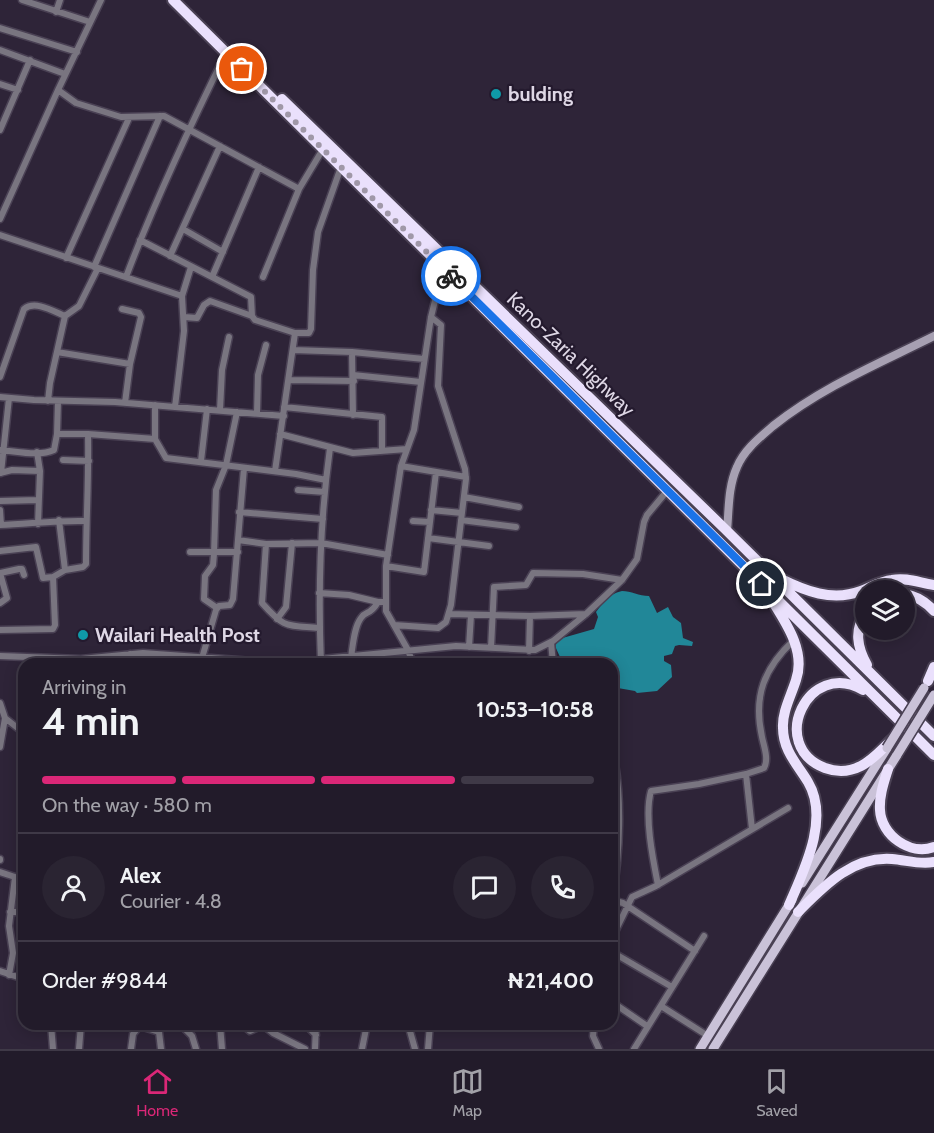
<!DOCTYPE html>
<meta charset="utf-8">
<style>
:root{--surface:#221b2a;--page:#2a2432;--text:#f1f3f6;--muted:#a2a1a8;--line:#3f3947;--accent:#db2777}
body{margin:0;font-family:Cabin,sans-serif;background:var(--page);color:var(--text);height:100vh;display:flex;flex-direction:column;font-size:22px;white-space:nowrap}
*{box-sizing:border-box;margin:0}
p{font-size:20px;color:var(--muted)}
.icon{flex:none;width:33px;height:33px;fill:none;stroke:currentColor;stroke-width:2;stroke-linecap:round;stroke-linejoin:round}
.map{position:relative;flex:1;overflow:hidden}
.drawer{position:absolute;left:18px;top:658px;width:600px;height:372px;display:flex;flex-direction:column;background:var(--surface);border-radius:18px;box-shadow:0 3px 15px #0003,0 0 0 2px var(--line)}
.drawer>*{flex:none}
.tools{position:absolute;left:855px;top:580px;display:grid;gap:12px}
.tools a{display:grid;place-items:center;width:60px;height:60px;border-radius:50%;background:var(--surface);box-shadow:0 3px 15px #0003,0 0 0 2px var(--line);font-size:30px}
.pin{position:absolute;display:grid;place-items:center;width:51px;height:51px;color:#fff;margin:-26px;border:3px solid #fff;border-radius:50%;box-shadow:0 2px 6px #0007}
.courier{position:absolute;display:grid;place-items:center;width:60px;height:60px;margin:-30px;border:4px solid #1a73e8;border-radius:50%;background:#fff;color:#222;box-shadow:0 2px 8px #0007}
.headline em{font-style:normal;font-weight:700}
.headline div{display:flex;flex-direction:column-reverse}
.headline{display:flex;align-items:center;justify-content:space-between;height:102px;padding:0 24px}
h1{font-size:39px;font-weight:700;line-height:45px}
.bar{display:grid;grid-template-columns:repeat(4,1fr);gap:9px 6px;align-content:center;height:72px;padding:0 24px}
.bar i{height:8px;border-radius:4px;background:var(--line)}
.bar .selected{background:var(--accent)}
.bar p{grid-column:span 4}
.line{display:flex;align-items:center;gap:15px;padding:0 24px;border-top:2px solid var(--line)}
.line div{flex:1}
.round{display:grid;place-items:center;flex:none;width:63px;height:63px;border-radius:32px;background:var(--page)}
.dock{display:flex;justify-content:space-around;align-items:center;height:84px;border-top:2px solid var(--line);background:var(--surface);font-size:16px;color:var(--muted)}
.dock a{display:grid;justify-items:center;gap:3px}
.dock .selected{color:var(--accent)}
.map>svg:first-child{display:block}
.water{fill:#218798}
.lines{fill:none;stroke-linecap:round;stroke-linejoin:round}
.street-casing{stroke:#4a4154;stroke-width:9}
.secondary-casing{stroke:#4a4154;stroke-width:11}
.primary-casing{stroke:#4a4154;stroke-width:12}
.highway-casing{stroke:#4a4154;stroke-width:14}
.street{stroke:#797580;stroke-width:6}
.secondary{stroke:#a7a0b2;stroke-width:8}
.primary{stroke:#cac2d8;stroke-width:9}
.highway{stroke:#eae0fc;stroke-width:10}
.primary-bridge-casing{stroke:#4a4154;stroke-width:12;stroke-linecap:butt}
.primary-bridge{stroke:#cac2d8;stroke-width:9}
.done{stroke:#a098a8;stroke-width:6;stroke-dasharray:0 10.8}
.route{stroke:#1a73e8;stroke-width:8}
.culture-dot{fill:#0f9aa8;stroke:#241a2e;stroke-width:2}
.labels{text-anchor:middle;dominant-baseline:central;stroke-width:4.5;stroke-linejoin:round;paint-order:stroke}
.poi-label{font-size:20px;font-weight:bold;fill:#ded7e5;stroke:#241a2e;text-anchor:start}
.street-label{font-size:20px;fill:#ded7e5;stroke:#241a2e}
</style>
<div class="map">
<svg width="934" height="1049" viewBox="0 0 934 1049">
<rect width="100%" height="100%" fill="#2e2438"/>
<path class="water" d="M622 591C631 591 639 596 649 596L657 613 668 607 673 617 681 623 683 638 693 642 692 646 679 645 675 646 672 654 664 656V661L671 665 672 677 657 691 637 693 635 691 612 687V664H566L560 657 555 646 559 639 594 629 598 617 596 612C605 601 607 595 622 591Z"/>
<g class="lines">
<defs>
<path id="street" d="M22 0 90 22
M56 12 60 0
M0 28 77 52
M0 50 65 74
M0 84 18 90
M58 90 76 103 121 117 164 116 299 189
M0 130 30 60
M0 219 58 90 101 0
M183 229 223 252
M0 235 182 296
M140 240 251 297 252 316 255 320 295 333H309L311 329 313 270 318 232 341 167
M170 256 220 146
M66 258 129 118
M94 267 160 116
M126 277C155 200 190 126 226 53
M212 277 259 167
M263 277 299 189 323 149
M122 309 139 313 141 317 130 364 125 403
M184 317 197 318 204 305 210 301 252 316
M293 350 352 352 424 359
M57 352 130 364
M352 352 353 415
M353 375 421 382
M0 377 24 309C35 300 53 311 65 316
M290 380 354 381
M0 397 34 400 115 402 284 416
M48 401 50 383 65 316 79 306 98 268
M155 405V439L166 458 296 474 326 480
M175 407 184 331 182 296 191 267
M284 407 382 417V451
M220 410 222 370 229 337
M257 413 258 375 266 345
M57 434H88L155 439
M280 434 353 453 407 449
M0 450C16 451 39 457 54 450L57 434 58 401
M37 452 40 471 38 524
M63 460 89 461
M201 461 207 409
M401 466 466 477
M275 471 295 333
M0 473 12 470 40 471
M1 473 9 398
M298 490 325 492
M464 497 519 507
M0 501 38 500
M0 510 1 525
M431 510 462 513
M239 512 323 519
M461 520 516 527
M413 521 430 522
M0 525C29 524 57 520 86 521
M428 538 489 546
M238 540 266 544 321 543 388 555
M266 544 262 603C285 629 286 625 319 628
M0 551 36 547 43 578 53 577 65 570 59 520
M190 552H238
M386 566 424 572 436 472
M65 570 83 567 86 564C86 520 89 477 88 434
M0 573 7 598 0 603
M0 573 19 569H22L24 575
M319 593 349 595 378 602
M217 608 204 599 205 576 213 565 214 554 216 490 226 465 237 412
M449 614 530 616 586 614
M277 619 286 607 292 543
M394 625 438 628 446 622 451 605 466 479 465 469 438 386 441 325 431 317
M0 630 53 629 55 625 53 577
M551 642 553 664
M469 647 471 615
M491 648 494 587 526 585 533 573 583 574 622 580
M529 651 530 616
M0 656 81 659 143 653 281 663 456 646 535 650 553 641 586 614 622 580 637 559 644 522 647 515 667 491
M351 657C353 645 354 627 361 618 366 610 370 616 378 602H385
M202 658 216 610 219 606 230 605 233 599 244 468
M129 664 130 654
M321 664C318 592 320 520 330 448
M413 664 408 650 386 611V566L401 466 414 430 431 317 443 268
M0 703 5 718 0 747
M5 718 24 733
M612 749C623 795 620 854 612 900
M746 774 752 829
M0 859V860
M0 872 15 877 24 884
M658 885C653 860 644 816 651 791L699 784 746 774 764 768C769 759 764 747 762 737 753 696 764 668 794 640
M612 900 623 903 695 951
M10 912H24
M612 938 632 897 656 886 788 808
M612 952 672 987
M0 971 24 979
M9 975 13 953 9 926 15 877
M612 1002 647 1026
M661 1006 708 1036
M51 1024 53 1049
M180 1024 192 1036 196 1049
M220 1024 222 1049
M242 1024 250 1031 263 1025 273 1033 305 1049
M305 1024 316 1035
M408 1024 415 1049
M594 1024 593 1036 599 1049
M140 1026 159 1032 161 1049
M79 1049 81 1024
M131 1049 133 1034 141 1024
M315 1049 316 1024
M362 1049 367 1024
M428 1049 430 1024
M634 1049 704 936"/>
<path id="secondary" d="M727 531C729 509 728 487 737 467 744 450 759 438 773 426 822 387 878 364 934 336"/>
<path id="primary" d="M802 883 887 748
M700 1049 792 900
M713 1049 897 755"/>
<path id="highway" d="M173 0 934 755
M282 99 724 528 934 736
M779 578C805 591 832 602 861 591 871 587 881 581 892 580 906 577 920 583 934 585
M904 594C917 596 926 602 934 611
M771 599C786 623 806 651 796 680 791 696 782 712 783 728 783 750 797 764 808 782 830 819 804 870 789 905
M866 612C854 630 857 647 867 665
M928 681 934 667
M863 690C808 658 767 746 825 768 836 772 849 772 861 766 873 760 883 748 893 739
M888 769C884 782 879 796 880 810 881 835 910 856 934 847
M798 912C824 886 852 856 892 859 906 860 920 865 934 862"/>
</defs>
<use href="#street" class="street-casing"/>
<use href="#secondary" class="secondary-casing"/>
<use href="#primary" class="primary-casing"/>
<use href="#highway" class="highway-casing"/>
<use href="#street" class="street"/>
<use href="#secondary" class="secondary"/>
<use href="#primary" class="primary"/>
<use href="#highway" class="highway"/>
<defs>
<path id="primary-bridge" d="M887 748 924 688
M897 755 934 695"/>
</defs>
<use href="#primary-bridge" class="primary-bridge-casing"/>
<use href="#primary-bridge" class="primary-bridge"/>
</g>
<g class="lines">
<path class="done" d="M242 69 451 276"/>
<path class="route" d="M451 276 762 584"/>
</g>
<g class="culture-dot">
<circle cx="496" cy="94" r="6"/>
<circle cx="83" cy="635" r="6"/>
</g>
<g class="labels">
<g class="poi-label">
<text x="508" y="94">bulding</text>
<text x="95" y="635">Wailari Health Post</text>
</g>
<g class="street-label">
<text transform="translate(571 354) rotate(44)">Kano-Zaria Highway</text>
</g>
</g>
</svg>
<div class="tools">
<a><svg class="icon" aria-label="layers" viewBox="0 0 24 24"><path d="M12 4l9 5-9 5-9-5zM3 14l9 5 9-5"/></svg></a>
</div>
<div class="pin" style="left:242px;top:69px;background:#ea580c"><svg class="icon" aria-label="bag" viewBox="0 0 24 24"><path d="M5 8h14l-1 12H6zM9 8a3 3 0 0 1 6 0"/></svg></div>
<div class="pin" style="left:762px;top:584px;background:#1f2937"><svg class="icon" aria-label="home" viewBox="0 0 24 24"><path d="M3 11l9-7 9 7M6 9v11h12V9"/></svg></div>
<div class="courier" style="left:451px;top:276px"><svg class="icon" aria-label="bike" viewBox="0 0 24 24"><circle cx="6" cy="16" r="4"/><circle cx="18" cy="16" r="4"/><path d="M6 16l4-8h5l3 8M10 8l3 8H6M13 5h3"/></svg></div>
<section class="drawer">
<div class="headline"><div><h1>4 min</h1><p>Arriving in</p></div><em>10:53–10:58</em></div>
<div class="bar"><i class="selected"></i><i class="selected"></i><i class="selected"></i><i></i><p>On the way · 580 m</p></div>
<div class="line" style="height:108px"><a class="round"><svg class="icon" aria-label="person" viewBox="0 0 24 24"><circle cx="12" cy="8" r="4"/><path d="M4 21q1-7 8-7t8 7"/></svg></a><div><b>Alex</b><p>Courier · 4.8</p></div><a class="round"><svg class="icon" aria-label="chat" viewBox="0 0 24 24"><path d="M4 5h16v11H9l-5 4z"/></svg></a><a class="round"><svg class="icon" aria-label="phone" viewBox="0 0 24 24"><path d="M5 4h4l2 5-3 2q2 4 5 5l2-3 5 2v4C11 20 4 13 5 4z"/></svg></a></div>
<div class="line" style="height:78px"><div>Order #9844</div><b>₦21,400</b></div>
</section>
</div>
<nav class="dock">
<a class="selected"><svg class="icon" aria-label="home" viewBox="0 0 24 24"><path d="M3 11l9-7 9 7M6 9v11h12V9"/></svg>Home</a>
<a><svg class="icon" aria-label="map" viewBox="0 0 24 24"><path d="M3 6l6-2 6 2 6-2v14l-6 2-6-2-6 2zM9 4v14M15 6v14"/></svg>Map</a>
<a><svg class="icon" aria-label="saved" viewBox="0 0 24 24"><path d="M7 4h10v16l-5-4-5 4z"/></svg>Saved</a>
</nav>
